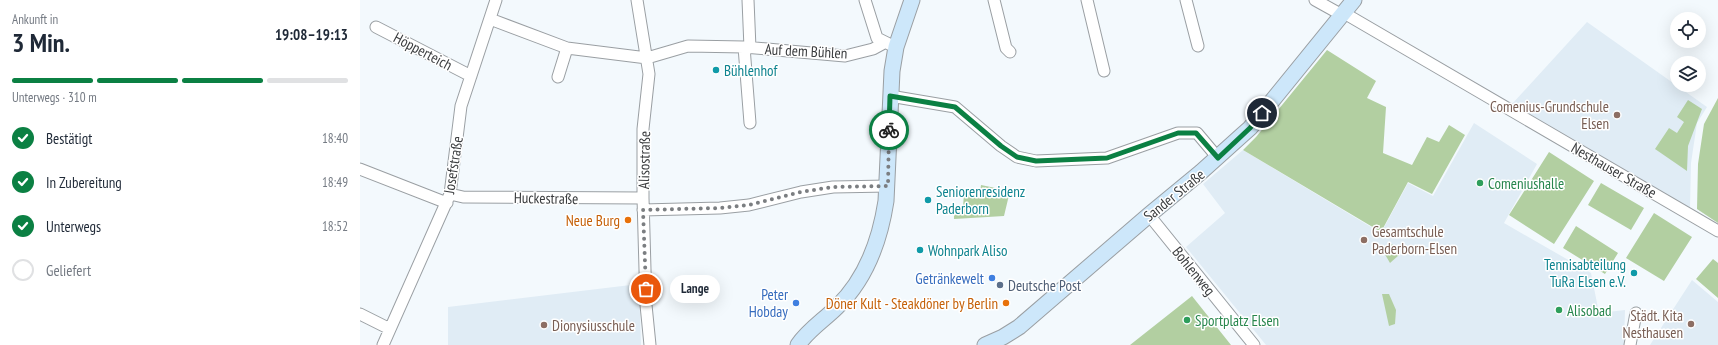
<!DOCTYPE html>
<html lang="de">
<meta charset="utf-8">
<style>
:root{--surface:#fff;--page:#f2f2f3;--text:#1f2937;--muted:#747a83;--line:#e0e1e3;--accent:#0b8043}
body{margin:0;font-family:"PT Sans Narrow",sans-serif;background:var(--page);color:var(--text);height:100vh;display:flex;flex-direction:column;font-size:15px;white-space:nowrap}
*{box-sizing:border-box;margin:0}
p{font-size:13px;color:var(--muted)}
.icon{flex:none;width:22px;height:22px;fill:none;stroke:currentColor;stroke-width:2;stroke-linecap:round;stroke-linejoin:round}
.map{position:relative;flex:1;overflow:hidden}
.side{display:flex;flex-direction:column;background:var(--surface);width:360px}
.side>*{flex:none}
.fabs{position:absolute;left:1310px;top:12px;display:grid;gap:8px}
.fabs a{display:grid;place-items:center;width:36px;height:36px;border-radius:50%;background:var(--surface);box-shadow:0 4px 16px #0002;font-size:20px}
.pin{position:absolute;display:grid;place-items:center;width:34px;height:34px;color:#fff;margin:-17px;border:2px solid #fff;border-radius:50%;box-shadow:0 1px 4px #0007}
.courier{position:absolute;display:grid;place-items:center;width:40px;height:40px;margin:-20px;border:3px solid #0b8043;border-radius:50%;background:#fff;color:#222;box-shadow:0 1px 5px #0007}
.bubble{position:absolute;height:28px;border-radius:14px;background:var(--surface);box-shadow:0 4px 16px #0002;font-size:13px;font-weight:600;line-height:28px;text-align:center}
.headline em{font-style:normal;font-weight:600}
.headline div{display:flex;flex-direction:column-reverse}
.headline{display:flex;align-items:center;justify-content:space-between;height:68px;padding:0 12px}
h1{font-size:26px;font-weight:600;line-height:30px}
.bar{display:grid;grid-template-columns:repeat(4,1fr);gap:6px 4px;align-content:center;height:48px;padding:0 12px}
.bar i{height:5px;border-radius:3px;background:var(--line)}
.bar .current{background:var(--accent)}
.bar p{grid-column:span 4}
ol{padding:0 12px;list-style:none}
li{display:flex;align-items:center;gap:12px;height:44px}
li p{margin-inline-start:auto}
li .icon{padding:4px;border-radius:50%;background:var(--accent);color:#fff;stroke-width:4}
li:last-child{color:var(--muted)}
li i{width:22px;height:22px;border:2px solid var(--line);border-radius:50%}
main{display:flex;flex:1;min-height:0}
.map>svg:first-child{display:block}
.built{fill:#e0ecf5}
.green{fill:#b2cfa1}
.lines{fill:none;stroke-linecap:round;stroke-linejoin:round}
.street-casing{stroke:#9a9fa3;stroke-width:13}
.secondary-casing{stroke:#9a9fa3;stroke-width:17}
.street{stroke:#fff;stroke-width:11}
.secondary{stroke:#cde7fa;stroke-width:15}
.done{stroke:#7b7e81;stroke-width:4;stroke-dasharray:0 7.2}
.route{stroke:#0b8043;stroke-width:5}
.culture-dot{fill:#0f9aa8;stroke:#fff;stroke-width:1.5}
.education-dot{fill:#8d6e63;stroke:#fff;stroke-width:1.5}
.leisure-dot{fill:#2e9e5b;stroke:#fff;stroke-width:1.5}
.food-dot{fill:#e8710a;stroke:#fff;stroke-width:1.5}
.shop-dot{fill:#3f7fe0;stroke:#fff;stroke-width:1.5}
.service-dot{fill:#5c6f8a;stroke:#fff;stroke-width:1.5}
.labels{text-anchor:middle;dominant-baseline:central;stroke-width:3;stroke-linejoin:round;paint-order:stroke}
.street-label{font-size:15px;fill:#3a3c3e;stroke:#fff}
.culture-label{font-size:15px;fill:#0d838f;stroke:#fff;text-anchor:start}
.education-label{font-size:15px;fill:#785e54;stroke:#fff;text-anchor:end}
.leisure-label{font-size:15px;fill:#27864d;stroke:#fff;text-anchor:start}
.food-label{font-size:15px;fill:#c56008;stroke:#fff;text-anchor:end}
.shop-label{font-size:15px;fill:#366cbe;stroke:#fff;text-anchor:end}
.service-label{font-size:15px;fill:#4e5e75;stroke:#fff;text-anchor:start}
</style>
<main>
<section class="side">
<div class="headline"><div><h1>3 Min.</h1><p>Ankunft in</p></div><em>19:08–19:13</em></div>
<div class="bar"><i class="current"></i><i class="current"></i><i class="current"></i><i></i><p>Unterwegs · 310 m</p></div>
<ol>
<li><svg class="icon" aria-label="check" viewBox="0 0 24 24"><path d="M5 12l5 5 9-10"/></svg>Bestätigt<p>18:40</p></li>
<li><svg class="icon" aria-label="check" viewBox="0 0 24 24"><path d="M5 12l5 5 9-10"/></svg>In Zubereitung<p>18:49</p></li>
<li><svg class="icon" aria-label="check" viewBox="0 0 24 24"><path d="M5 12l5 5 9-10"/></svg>Unterwegs<p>18:52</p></li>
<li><i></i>Geliefert</li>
</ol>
</section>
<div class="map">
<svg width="1358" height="345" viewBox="0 0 1358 345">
<rect width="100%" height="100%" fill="#f3f9fd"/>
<path class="built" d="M1227 22 1347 107 1337 123 1331 163 1330 208 1152 104Z
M1114 123 1177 164 1144 223 1231 273 1239 313 1265 310 1264 345H906L826 247 865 213 843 184 883 150 1021 233 1048 183 1073 196Z
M1332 280 1358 302V345H1290Z
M279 284 281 345H88V307Z"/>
<path class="green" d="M967 50 1016 81 1007 98 1026 107 1023 153 1052 165 1067 137 1079 142 1089 125 1105 135 1072 194 1048 182 1021 232 883 150 896 137Z
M1358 98V223L1337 209 1338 164 1344 124Z
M1328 100 1342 109 1328 146 1327 171 1295 149 1309 128 1317 133 1324 122 1317 117Z
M1189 152 1234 181 1194 244 1149 215Z
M1241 183 1284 208 1271 230 1228 205Z
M621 185 650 191 644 216 594 219V208H603L604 192 620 193Z
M1294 213 1332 237 1304 281 1266 258Z
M1216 226 1258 253 1245 274 1203 248Z
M1032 244 1039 255 1030 263 1023 251Z
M1353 259 1358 263V298L1336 279Z
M1022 294H1029L1036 310 1035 324 1029 326Z
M832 296 871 345H770Z"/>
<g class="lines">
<defs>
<path id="street" d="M277 0 289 74 283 129V198L286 305 290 345
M388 0 390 48
M505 0 517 38 531 45
M634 0 646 48 650 52
M727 0 744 71
M826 0 838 46
M955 0 982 15
M984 13 1358 231
M130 19 207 48 287 58 328 46 384 47 485 56 513 49 524 43
M16 27 111 76
M384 47 390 123
M198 77 207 48
M530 96 595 107 641 146 657 157 676 161 747 158 818 133H837L858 158
M0 169 87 203
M90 194 103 197 283 198
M283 210 360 208 389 205 441 192 473 187 528 186
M789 215 894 345
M0 314 30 329
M23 345 90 194 101 106 136 0
M1270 345 1276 313"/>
<path id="secondary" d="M438 345C448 330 464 320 477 307 506 279 520 240 526 201L532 71 536 47 552 0
M625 345 643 337 659 327 789 215 841 172 881 136 890 128 994 0"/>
</defs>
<use href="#street" class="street-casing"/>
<use href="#secondary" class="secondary-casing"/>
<use href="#street" class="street"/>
<use href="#secondary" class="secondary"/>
</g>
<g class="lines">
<path class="done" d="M286 289 283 210 360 208 389 205 441 192 473 187 528 186 529 130"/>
<path class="route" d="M529 130 530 96 595 107 641 146 657 157 676 161 747 158 818 133H836L858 158 890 128 902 113"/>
</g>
<g class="culture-dot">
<circle cx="356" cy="70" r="4"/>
<circle cx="568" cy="200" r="4"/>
<circle cx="560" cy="250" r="4"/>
<circle cx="1274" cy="273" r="4"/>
</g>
<g class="education-dot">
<circle cx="1257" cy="115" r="4"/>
<circle cx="1004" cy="240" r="4"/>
<circle cx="1331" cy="324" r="4"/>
<circle cx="184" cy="325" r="4"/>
</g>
<g class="leisure-dot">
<circle cx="1120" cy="183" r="4"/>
<circle cx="1199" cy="310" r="4"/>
<circle cx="827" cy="320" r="4"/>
</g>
<g class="food-dot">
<circle cx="268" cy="220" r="4"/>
<circle cx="646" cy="303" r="4"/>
</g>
<g class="shop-dot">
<circle cx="632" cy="278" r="4"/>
<circle cx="436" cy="303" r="4"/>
</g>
<circle class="service-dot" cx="640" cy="285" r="4"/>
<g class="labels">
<g class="street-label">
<text transform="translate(63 51) rotate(28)">Höpperteich</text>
<text transform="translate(446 51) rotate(3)">Auf dem Bühlen</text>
<text transform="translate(284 160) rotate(-89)">Alisostraße</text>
<text transform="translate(93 165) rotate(-81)">Josefstraße</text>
<text transform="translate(1254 170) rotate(30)">Nesthauser Straße</text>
<text transform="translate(814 195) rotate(-39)">Sander Straße</text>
<text transform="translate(186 198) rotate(1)">Huckestraße</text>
<text transform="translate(834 271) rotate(51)">Bohlenweg</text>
</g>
<g class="culture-label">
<text x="364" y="70">Bühlenhof</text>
<text x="576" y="191">Seniorenresidenz<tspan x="576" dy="17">Paderborn</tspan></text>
<text x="568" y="250">Wohnpark Aliso</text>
<text x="1266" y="264" text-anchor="end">Tennisabteilung<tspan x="1266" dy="17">TuRa Elsen e.V.</tspan></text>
</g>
<g class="education-label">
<text x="1249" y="106">Comenius-Grundschule<tspan x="1249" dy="17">Elsen</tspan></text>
<text x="1012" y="231" text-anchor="start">Gesamtschule<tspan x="1012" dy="17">Paderborn-Elsen</tspan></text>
<text x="1323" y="315">Städt. Kita<tspan x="1323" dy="17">Nesthausen</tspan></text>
<text x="192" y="325" text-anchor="start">Dionysiusschule</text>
</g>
<g class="leisure-label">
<text x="1128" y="183">Comeniushalle</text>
<text x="1207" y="310">Alisobad</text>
<text x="835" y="320">Sportplatz Elsen</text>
</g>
<g class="food-label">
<text x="260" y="220">Neue Burg</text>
<text x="638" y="303">Döner Kult - Steakdöner by Berlin</text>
</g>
<g class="shop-label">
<text x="624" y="278">Getränkewelt</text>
<text x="428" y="294">Peter<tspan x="428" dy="17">Hobday</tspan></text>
</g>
<g class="service-label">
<text x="648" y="285">Deutsche Post</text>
</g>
</g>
</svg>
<div class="fabs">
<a><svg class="icon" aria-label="locate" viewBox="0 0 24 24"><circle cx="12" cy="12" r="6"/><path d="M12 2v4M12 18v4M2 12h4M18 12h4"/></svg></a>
<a><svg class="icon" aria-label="layers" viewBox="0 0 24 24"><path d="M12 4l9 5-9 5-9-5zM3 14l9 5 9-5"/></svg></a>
</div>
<div class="pin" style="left:286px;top:289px;background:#ea580c"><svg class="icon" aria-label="bag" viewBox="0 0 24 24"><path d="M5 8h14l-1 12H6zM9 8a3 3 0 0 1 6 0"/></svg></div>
<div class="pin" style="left:902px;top:113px;background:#1f2937"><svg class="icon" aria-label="home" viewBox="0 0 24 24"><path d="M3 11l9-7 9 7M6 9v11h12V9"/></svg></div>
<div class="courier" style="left:529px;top:130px"><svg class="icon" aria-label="bike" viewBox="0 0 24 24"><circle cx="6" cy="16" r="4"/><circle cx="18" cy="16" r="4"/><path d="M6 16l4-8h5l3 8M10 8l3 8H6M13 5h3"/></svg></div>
<div class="bubble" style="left:310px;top:275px;width:50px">Lange</div>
</div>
</main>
